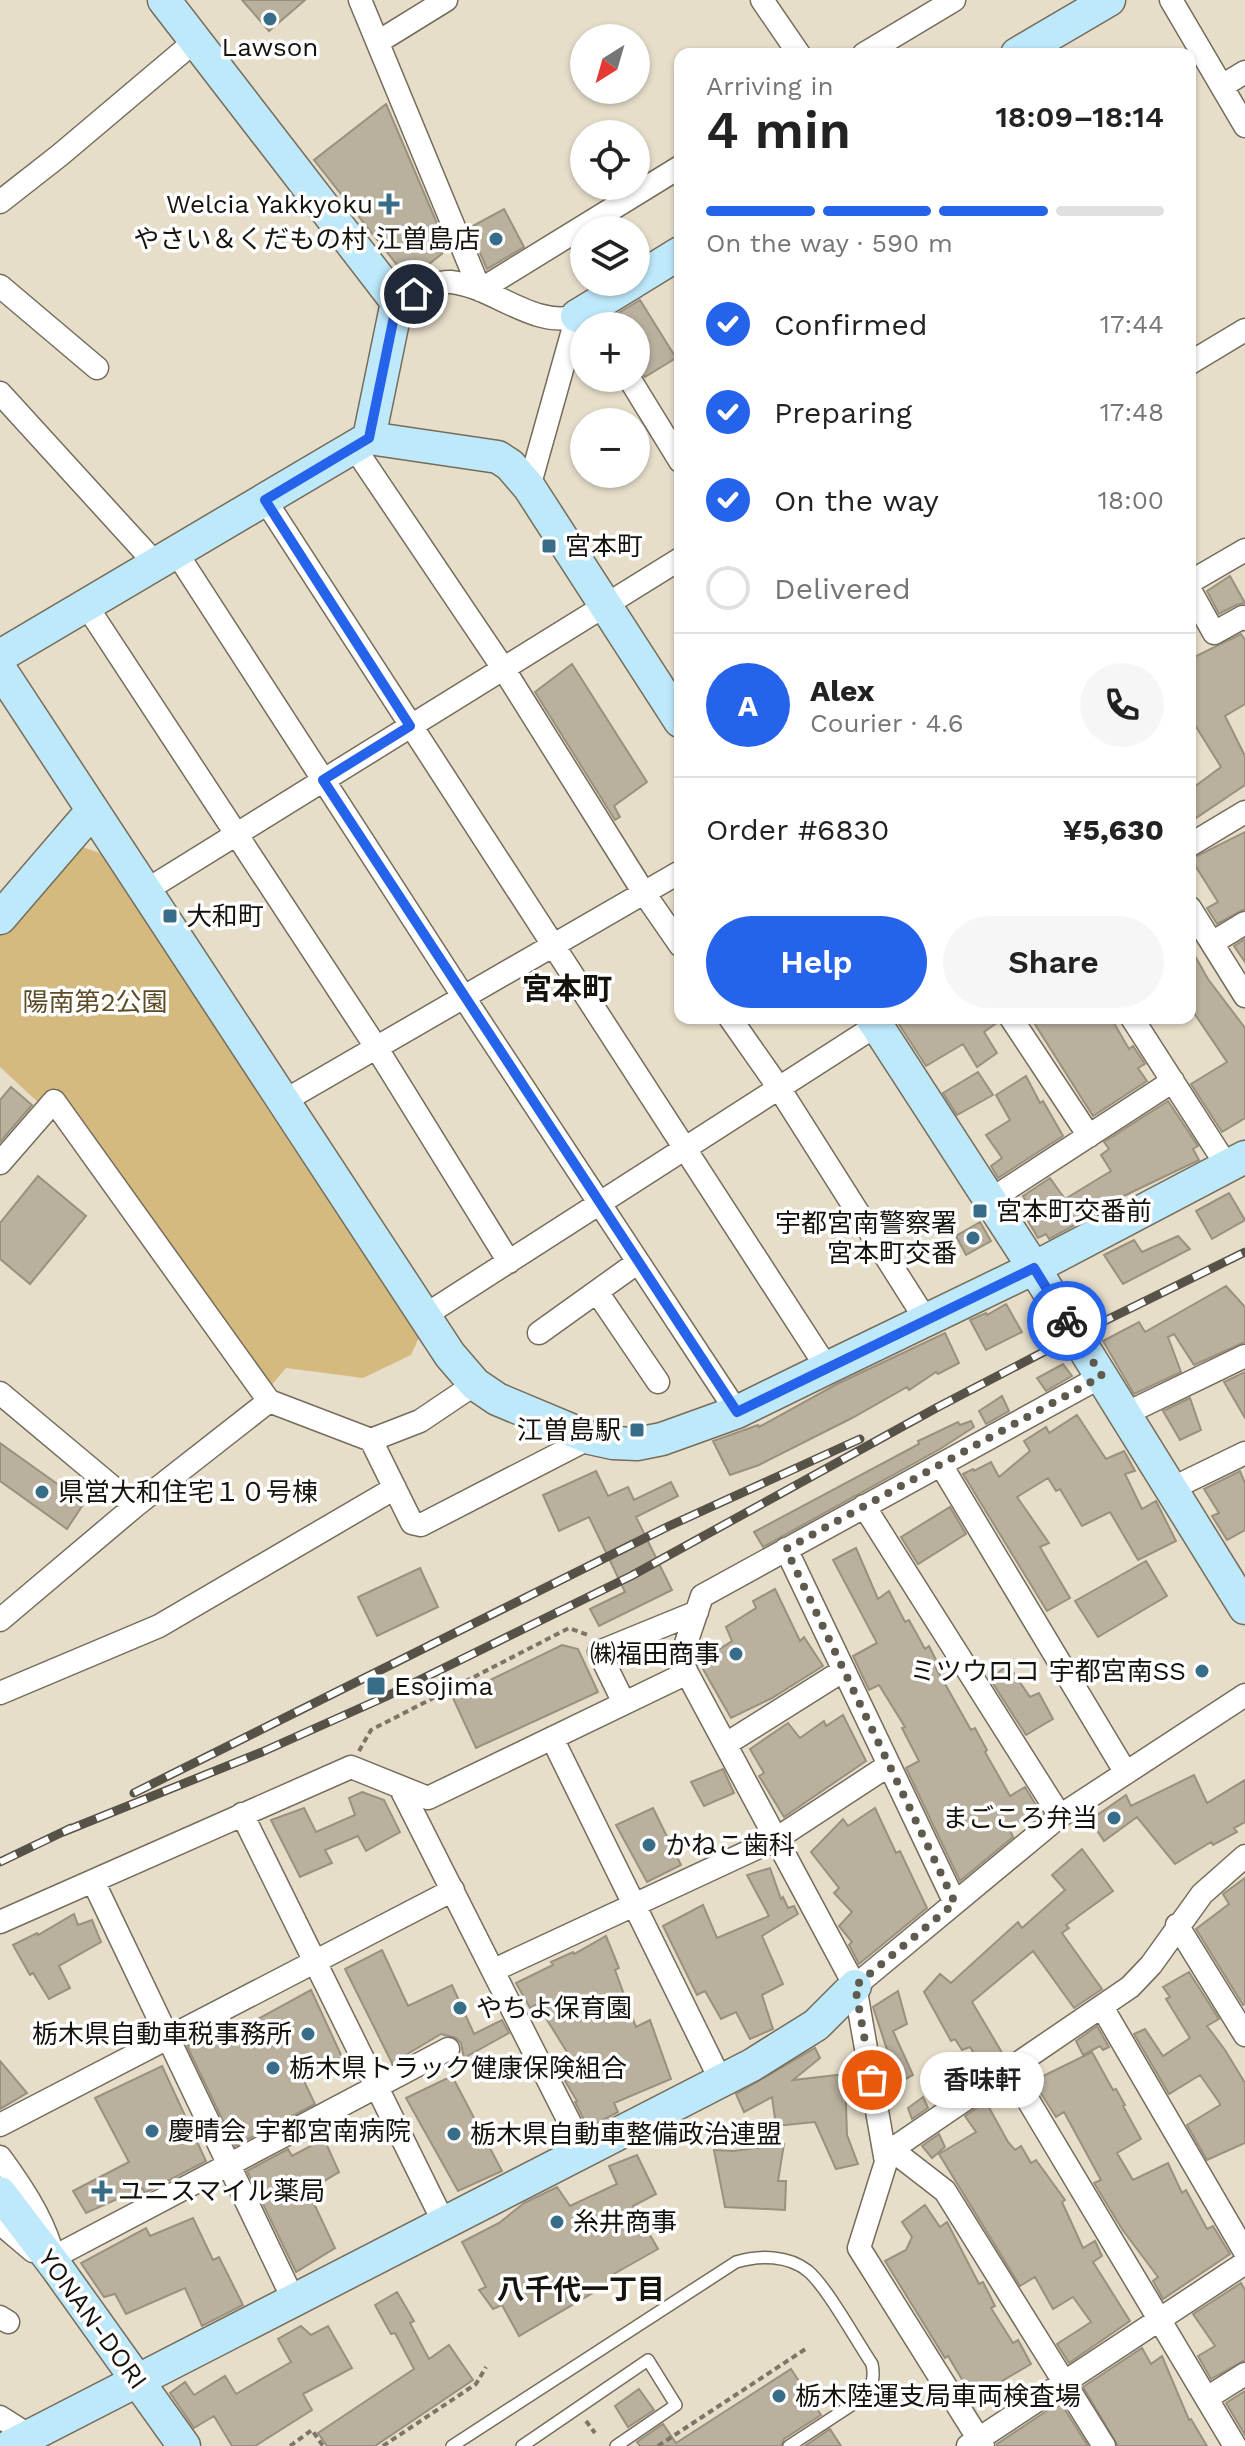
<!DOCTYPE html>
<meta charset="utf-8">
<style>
:root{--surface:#fff;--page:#f6f6f6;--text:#222;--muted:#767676;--line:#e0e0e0;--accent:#2563eb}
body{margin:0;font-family:"Work Sans","Noto Sans JP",sans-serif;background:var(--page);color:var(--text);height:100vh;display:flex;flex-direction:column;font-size:30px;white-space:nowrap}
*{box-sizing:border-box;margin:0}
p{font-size:26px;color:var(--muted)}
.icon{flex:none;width:44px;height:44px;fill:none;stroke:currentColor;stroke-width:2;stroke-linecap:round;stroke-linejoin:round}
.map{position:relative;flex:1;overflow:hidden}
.sheet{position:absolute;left:674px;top:48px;width:522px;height:976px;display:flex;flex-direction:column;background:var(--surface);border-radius:16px;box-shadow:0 2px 6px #0004}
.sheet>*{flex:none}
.needle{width:52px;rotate:217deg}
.fabs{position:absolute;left:570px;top:24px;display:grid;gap:16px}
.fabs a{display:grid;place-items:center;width:80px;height:80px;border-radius:50%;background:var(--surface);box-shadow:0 2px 6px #0004;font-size:40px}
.pin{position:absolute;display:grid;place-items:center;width:68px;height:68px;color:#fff;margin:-34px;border:4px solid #fff;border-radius:50%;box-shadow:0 2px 8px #0007}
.courier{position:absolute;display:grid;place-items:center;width:80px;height:80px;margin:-40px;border:6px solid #2563eb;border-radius:50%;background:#fff;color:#222;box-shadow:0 2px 10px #0007}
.bubble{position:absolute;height:56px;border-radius:28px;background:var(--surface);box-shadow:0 2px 6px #0004;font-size:26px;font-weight:600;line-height:56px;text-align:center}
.head em{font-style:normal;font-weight:600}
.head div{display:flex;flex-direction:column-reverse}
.head{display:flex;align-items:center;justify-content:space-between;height:136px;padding:0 32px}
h1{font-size:52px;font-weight:600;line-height:60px}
.bar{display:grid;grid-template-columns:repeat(4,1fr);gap:12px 8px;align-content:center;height:96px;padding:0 32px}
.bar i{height:10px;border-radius:6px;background:var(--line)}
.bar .current{background:var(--accent)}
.bar p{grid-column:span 4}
.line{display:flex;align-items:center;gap:20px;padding:0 32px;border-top:2px solid var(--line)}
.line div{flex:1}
.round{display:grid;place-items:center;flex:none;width:84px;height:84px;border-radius:42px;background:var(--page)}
ol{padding:0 32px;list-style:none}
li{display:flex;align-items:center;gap:24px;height:88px}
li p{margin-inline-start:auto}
li .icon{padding:8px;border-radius:50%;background:var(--accent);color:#fff;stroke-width:4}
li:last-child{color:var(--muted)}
li i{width:44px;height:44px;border:4px solid var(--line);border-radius:50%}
.cta{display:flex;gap:16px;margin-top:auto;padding:16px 32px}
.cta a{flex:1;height:92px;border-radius:48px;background:var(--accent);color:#fff;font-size:32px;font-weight:600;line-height:92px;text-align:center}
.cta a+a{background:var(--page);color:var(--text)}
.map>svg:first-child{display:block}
.green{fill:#d5ba80}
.building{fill:#b9b09d;stroke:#99917e;stroke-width:2}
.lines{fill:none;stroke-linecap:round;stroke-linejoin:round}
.lane-casing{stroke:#756c5b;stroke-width:14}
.street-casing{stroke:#756c5b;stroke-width:25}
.secondary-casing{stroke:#756c5b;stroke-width:35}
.path{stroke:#7c7669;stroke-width:4;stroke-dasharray:6 4;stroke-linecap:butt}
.lane{stroke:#fff;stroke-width:11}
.street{stroke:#fff;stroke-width:22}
.secondary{stroke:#bee9fb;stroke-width:32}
.rail-casing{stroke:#575247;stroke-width:9}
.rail{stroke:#fff;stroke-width:6;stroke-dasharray:18;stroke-linecap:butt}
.done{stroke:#5f5a4e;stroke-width:8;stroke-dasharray:0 14.4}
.route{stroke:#2563eb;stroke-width:10}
.poi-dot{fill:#386d89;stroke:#fff;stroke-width:3}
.labels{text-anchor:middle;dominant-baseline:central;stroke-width:7;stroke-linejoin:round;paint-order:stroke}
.poi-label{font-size:26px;fill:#16130c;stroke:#fff;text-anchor:start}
.park-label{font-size:26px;fill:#5b4a24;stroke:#fff}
.street-label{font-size:26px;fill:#16130c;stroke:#fff}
.neighbourhood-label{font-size:28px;font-weight:bold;fill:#16130c;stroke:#fff}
.quarter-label{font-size:30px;font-weight:bold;fill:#16130c;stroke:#fff}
</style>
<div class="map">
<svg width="1245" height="2446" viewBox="0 0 1245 2446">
<rect width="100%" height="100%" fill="#e7deca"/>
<path class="green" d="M74 844 111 857 421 1333 411 1355 363 1378 286 1368 270 1387 56 1088 41 1105 0 1067V930Z"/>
<path class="building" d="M242 0H305L269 31Z
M386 104 448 249 409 280 314 160Z
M504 209 524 247 487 269 469 228Z
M640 300 676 358 645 377 636 366V326L600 324Z
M1230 576 1245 603 1236 605 1219 614 1207 591Z
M1241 634 1245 640V704L1225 716 1245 756V785L1190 822V790L1221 767 1190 717V659Z
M572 664 647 782 614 806 620 817 615 820 535 692Z
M1245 832V909L1217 924 1207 908 1218 902 1191 859Z
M1245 939V962L1234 946Z
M1190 947 1208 979 1245 1028V1118L1222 1132 1191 1084 1227 1062 1190 1007Z
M895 1018H997L998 1022 984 1032 997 1053 977 1067 963 1044 926 1066Z
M1031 1018H1111L1129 1049 1133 1046 1145 1064 1138 1068 1147 1081 1093 1116Z
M978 1072 993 1095 957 1115 943 1093Z
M1026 1076 1040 1103 1043 1101 1063 1136 998 1178 991 1166 1002 1158 986 1135 1010 1120 996 1095Z
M11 1087 32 1105 0 1142V1100Z
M1168 1101 1198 1146 1193 1149 1199 1160 1107 1204 1109 1207 1049 1239 1046 1234 1038 1238 1028 1221 1035 1216 1023 1196 1050 1178 1065 1199 1111 1171 1101 1155 1109 1149 1104 1142Z
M38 1176 86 1216 30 1284 0 1259V1223Z
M1229 1193 1245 1220 1212 1239 1196 1211Z
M980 1222 991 1241 966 1255 956 1236Z
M1178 1236 1190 1249 1123 1284 1104 1255 1134 1240 1142 1252Z
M1226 1286 1245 1307V1342L1194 1365 1174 1334 1168 1337 1181 1372 1134 1394 1103 1341 1139 1322 1145 1332Z
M1006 1304 1022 1332 986 1350 970 1320 986 1313 987 1315Z
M945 1333 959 1363 938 1374 936 1372 909 1390 907 1387 852 1418 759 1465 730 1475 713 1441 758 1425 759 1427 837 1384Z
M1063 1364 1072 1376 1046 1391 1037 1378Z
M1245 1372V1418L1224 1382Z
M1002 1396 1009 1411 986 1424 979 1411Z
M1190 1398 1201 1430 1180 1440 1163 1411Z
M1077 1415 1106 1459 1124 1451 1135 1471 1125 1474 1142 1509 1156 1501 1176 1541 1138 1560 1110 1512 1082 1526 1060 1489 1056 1491 1048 1478 1017 1497 1049 1543 1040 1547 1070 1598 1047 1611 963 1474 973 1469 974 1471 991 1462 999 1477 1030 1451 1024 1441 1046 1427 1049 1433Z
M971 1421 974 1427 940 1449 763 1547 754 1532 919 1444 918 1441 958 1422 960 1425Z
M0 1443 84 1503 67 1529 0 1481Z
M596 1471 608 1496 628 1487 634 1500 671 1482 678 1496 636 1517 672 1590 599 1626 590 1609 625 1592 589 1517 559 1531 543 1495Z
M1240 1471 1245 1483V1530L1227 1540 1212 1516 1219 1513 1204 1489Z
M950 1507 966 1534 918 1564 901 1537Z
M856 1548 878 1599 889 1591 905 1622 909 1620 925 1649 929 1646 939 1666 936 1668 971 1730 975 1728 987 1750 985 1752 1010 1796 1025 1787 1039 1810 1009 1828 1013 1837 960 1881 906 1768 919 1761 902 1728 905 1727 879 1685 869 1690 853 1656 877 1643 833 1560Z
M1146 1561 1167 1596 1098 1637 1075 1601Z
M420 1568 438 1607 377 1636 358 1597Z
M775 1589 800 1641 804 1637 823 1666 772 1698 731 1718 699 1662 732 1641 726 1627 756 1608 753 1601Z
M562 1645 578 1649 598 1692 476 1748 453 1698Z
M1008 1665 1030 1697 1039 1693 1053 1719 1026 1735 990 1679Z
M843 1715 866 1761 784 1817 759 1776 764 1773 750 1749 788 1723 800 1738 824 1721 826 1726Z
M723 1769 734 1793 704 1806 691 1782Z
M1194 1775 1207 1803 1245 1780V1822L1234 1828 1237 1832 1213 1845 1211 1842 1175 1864 1137 1817 1104 1841 1090 1820 1126 1795 1131 1806Z
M362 1792 384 1800 400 1832 366 1851 358 1836 325 1850 332 1863 300 1877 271 1820 304 1808 316 1832 355 1815 349 1798Z
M653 1808 681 1865 647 1882 616 1825Z
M875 1808 896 1853 900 1851 927 1908 859 1964 849 1945 852 1942 839 1926 852 1912 834 1893 839 1888 811 1852 843 1819 848 1826Z
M1082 1849 1113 1891 1066 1925 1069 1928 1062 1933 1102 1989 1074 2008 1033 1951 972 2002 1004 2056 955 2088 948 2078 976 2057 970 2047 962 2050 955 2039 951 2041 924 1992 940 1974 951 1983 1018 1922 1022 1928 1065 1890 1052 1875Z
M770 1868 781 1899 783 1897 788 1908 794 1906 798 1914 762 1936 783 1984 762 1995 773 2029 750 2039 736 2012 721 2019 705 1991 697 1995 663 1926 703 1905 717 1938 769 1916 747 1875Z
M1245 1878V2004L1243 2005 1196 1929 1229 1904 1223 1894Z
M74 1914 78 1925 92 1920 101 1942 59 1966 70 1988 49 1999 33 1973 30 1975 13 1945 37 1933 38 1935Z
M606 1936 619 1968 615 1970 636 2027 650 2020 671 2079 614 2103 618 2112 588 2128 575 2102 577 2101 558 2069 572 2060 537 2004 530 2008 516 1983 553 1965 551 1962 573 1952 574 1954Z
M382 1950 408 2006 452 1985 474 2034 502 2020 509 2033 464 2058 461 2043 456 2038 441 2034 392 2063 345 1969Z
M1189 1972 1219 2019 1207 2026 1225 2050 1245 2083V2143L1207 2160 1187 2125 1220 2105 1219 2102 1200 2075 1169 2094 1134 2034 1145 2029 1163 2056 1190 2038 1166 1999 1170 1997 1163 1987Z
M311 1990 342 2057 303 2079 315 2104 235 2146 187 2046 206 2036 210 2045Z
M898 1991 907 2024 893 2031 913 2075 898 2083 873 2007Z
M1097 2026 1109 2047 1103 2050 1100 2046 1083 2055 1076 2041Z
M815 2048 820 2058 793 2080 845 2074 847 2135 858 2164 836 2169 815 2122 776 2126 772 2097 744 2112 736 2094Z
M1092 2052 1113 2090 1116 2089 1125 2105 1123 2106 1141 2139 1117 2153 1133 2180 1168 2163 1182 2193 1186 2190 1207 2229 1213 2226 1230 2254 1163 2299 1153 2281 1158 2277 1122 2229 1094 2183 1101 2180 1064 2112 1056 2117 1033 2081Z
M0 2061 27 2093 0 2109Z
M162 2066 206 2161 145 2193 142 2188 86 2213 73 2191 129 2162 95 2098Z
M452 2076 502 2171 458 2191 406 2098Z
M923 2097 928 2108 912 2119 908 2108Z
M986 2102 1008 2142 1015 2150 1021 2146 1031 2163 1036 2160 1065 2200 1062 2202 1083 2248 1095 2241 1102 2256 1093 2262 1130 2321 1069 2363 1057 2344 1091 2322 1073 2297 1053 2309 1035 2277 1020 2286 939 2154 976 2132 965 2116Z
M939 2134 945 2147 932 2158 922 2146Z
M324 2139 339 2172 308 2191 335 2248 296 2272 247 2171 288 2149 292 2156Z
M784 2144 778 2181H786L785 2210 725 2207 714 2150 734 2151Z
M637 2155 656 2194 633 2206 658 2249 612 2275 615 2280 519 2336 502 2305 493 2309 479 2290 486 2287 462 2242 499 2223 524 2203 557 2187 570 2206 617 2184 609 2166Z
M925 2205 940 2227 947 2222 979 2284 983 2282 995 2306 991 2308 1013 2343 1018 2340 1031 2364 973 2398 948 2356 945 2358 885 2261 906 2250 912 2237 902 2222Z
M193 2218 213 2260 219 2257 243 2305 202 2326 185 2288 126 2314 115 2294 104 2297 81 2263 146 2228 150 2236Z
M1241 2283 1245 2290V2360L1211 2379 1198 2356 1215 2346 1193 2314Z
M397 2292 414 2321 410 2323 429 2359 449 2345 473 2380 375 2446H327L318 2433 414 2369 395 2333 391 2334 375 2305Z
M301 2326 311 2335 328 2326 352 2368 303 2394 312 2410 255 2446H232L214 2416 194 2428 170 2393 185 2382 194 2395 225 2376 236 2394 291 2362 278 2339Z
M1142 2348 1151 2364 1162 2356 1189 2420 1191 2419 1207 2446H1118L1083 2387Z
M791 2369 821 2415 784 2439 781 2446H640L637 2442 663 2424 676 2443Z
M639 2389 654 2410 628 2427 615 2406Z
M1245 2391V2435L1226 2403Z
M1060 2402 1088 2446H997V2444Z
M830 2429 841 2446H805Z"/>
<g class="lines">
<defs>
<path id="lane" d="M452 2446 736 2262C760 2255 788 2255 808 2271 827 2287 857 2342 872 2364 875 2378 872 2386 864 2397L789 2446
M522 2446 648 2360 676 2405 616 2446"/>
<path id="street" d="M360 0 480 290 680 167
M762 0 799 54
M1171 0 1245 126
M378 42 446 0
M864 54 954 0
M1222 86 1245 72
M0 202 60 155 195 41
M0 286 97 368
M397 302C413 295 433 281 451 282 493 286 534 329 577 316
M1190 363 1245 330
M629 378 680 461
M0 393 156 564
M354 447 503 668 644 893 680 945
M529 487 577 316
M265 500 827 1368
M176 552 463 996 737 1412
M1190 582 1245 550
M1190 590 1214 633 1243 617 1245 619
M86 605 376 1047 509 1262
M1190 845 1245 812
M145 891 680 559
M1190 908 1245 996
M1212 943 1245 923
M730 1018 779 1088 926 1320
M1011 1018 1089 1136
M1132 1018 1227 1166
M284 1101 680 872
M0 1163 54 1101 269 1401 371 1440 420 1421 475 1384
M990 1200 1173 1081
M597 1292 658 1382
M424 1316 877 1025
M539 1333 638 1262
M0 1393 135 1506
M1125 1414 1245 1356
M371 1440 412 1523 421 1525 590 1438
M941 1465 1126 1773
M1171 1489 1245 1453
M864 1506 1060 1816
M786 1549 955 1903
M0 1620 135 1506 269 1401
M687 1673 855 1986 886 2162 859 2248 983 2446
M0 1693 159 1626 395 1488
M624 1703 599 1652 697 1612
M552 1738 721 2081
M726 1744 844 1670
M401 1789 584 2151
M242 1814 444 2223
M93 1881 294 2301
M0 1922 351 1767 428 1798 687 1673 681 1658 702 1596 1102 1376
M1177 1925 1245 2035
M494 1970 776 1839 889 1765
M855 1986 1060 1816 1245 1695
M1102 2007 1245 2252
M1010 2070 1235 2446
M0 2125 453 1890
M883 2143 945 2191 1104 2446
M891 2150 1130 1987 1151 1965 1202 1894 1245 1856
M0 2157C21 2186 40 2214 51 2248
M0 2223 33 2251
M54 2257 448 2049
M0 2317 8 2322
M1207 2398 1245 2374
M0 2417 30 2436
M968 2446 1245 2263"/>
<path id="secondary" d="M1017 54 1109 0
M636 280 680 253
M577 316 633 282
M369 438 498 457 510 465 529 487 680 721
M0 656 369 438 397 302 164 0
M0 669 450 1355 475 1384 497 1399 590 1438 613 1443 637 1444 662 1439 737 1412 827 1368 1034 1268 1245 1157
M0 918 92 811
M872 1018 1034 1268 1245 1608
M0 2193 57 2268 184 2446
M10 2446 752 2065 816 2025 855 1986"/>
</defs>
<use href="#lane" class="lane-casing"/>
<use href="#street" class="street-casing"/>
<use href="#secondary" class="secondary-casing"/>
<path class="path" d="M359 1751 371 1730 569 1628 588 1635
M586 2421 595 2433
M290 2446 312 2430 323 2446
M383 2446 476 2384 486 2367
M658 2446 807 2348"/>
<use href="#lane" class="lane"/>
<use href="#street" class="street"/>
<use href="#secondary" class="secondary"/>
<defs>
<path id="rail" d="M134 1793 669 1526 860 1439
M63 1832 262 1752 385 1697 631 1576 938 1407 1076 1335 1245 1252
M0 1862 71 1828"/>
</defs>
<use href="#rail" class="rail-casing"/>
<use href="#rail" class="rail"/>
</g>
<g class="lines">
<path class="done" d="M872 2080 855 1986 955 1903 786 1549 1102 1376 1067 1321"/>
<path class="route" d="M414 294 397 302 369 438 265 500 410 726 323 780 737 1412 1034 1268 1067 1321"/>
</g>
<g class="poi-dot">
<circle cx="270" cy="19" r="8"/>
<path d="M385 192h8v8h8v8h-8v8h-8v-8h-8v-8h8z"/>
<circle cx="496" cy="239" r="8"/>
<rect x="541" y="538" width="16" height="16" rx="4"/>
<rect x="162" y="908" width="16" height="16" rx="4"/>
<rect x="972" y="1203" width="16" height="16" rx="4"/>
<circle cx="973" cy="1238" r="8"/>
<rect x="629" y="1422" width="16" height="16" rx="4"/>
<circle cx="42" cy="1492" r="8"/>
<circle cx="736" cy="1654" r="8"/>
<circle cx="1202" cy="1671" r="8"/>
<rect x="366" y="1676" width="20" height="20" rx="4"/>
<circle cx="1114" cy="1818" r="8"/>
<circle cx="649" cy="1845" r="8"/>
<circle cx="460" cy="2008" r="8"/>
<circle cx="308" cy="2034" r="8"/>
<circle cx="273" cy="2068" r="8"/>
<circle cx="152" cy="2131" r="8"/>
<circle cx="454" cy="2134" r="8"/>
<path d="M98 2179h8v8h8v8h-8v8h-8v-8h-8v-8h8z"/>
<circle cx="557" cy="2222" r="8"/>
<circle cx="779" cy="2396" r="8"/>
</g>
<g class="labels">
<g class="poi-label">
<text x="270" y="47" text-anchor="middle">Lawson</text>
<text x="373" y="204" text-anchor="end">Welcia Yakkyoku</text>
<text x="480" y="239" text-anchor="end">やさい＆くだもの村 江曽島店</text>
<text x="565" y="546">宮本町</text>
<text x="186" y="916">大和町</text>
<text x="996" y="1211">宮本町交番前</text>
<text x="957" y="1223" text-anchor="end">宇都宮南警察署<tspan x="957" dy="30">宮本町交番</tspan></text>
<text x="621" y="1430" text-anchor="end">江曽島駅</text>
<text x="58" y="1492">県営大和住宅１０号棟</text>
<text x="720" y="1654" text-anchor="end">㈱福田商事</text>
<text x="1186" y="1671" text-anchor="end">ミツウロコ 宇都宮南SS</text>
<text x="394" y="1686">Esojima</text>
<text x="1098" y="1818" text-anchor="end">まごころ弁当</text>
<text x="665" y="1845">かねこ歯科</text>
<text x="476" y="2008">やちよ保育園</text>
<text x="292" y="2034" text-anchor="end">栃木県自動車税事務所</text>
<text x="289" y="2068">栃木県トラック健康保険組合</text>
<text x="168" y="2131">慶晴会 宇都宮南病院</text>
<text x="470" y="2134">栃木県自動車整備政治連盟</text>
<text x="118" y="2191">ユニスマイル薬局</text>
<text x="573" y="2222">糸井商事</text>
<text x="795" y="2396">栃木陸運支局車両検査場</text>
</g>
<g class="park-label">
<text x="95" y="1002">陽南第2公園</text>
</g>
<g class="street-label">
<text transform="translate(93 2319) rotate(54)">YONAN-DORI</text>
</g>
<g class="neighbourhood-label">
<text x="581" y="2289">八千代一丁目</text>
</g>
<g class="quarter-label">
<text x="567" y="988">宮本町</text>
</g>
</g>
</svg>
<div class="fabs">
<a><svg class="needle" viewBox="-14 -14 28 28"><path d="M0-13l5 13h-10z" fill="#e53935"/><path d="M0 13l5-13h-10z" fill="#767676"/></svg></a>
<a><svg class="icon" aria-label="locate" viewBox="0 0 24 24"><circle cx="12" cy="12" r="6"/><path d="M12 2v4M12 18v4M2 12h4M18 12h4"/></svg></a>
<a><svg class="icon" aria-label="layers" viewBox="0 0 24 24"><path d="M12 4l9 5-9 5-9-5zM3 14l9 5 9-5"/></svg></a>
<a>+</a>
<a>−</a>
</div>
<div class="pin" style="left:872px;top:2080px;background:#ea580c"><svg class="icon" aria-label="bag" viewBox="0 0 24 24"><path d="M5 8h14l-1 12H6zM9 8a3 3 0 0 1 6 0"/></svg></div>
<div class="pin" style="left:414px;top:294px;background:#1f2937"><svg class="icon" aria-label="home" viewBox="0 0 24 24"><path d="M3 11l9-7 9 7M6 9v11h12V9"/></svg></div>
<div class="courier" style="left:1067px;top:1321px"><svg class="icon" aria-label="bike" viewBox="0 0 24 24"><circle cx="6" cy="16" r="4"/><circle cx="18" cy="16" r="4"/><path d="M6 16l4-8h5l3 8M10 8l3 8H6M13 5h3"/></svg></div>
<div class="bubble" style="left:920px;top:2052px;width:124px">香味軒</div>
<section class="sheet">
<div class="head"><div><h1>4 min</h1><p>Arriving in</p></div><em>18:09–18:14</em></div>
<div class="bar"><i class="current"></i><i class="current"></i><i class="current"></i><i></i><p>On the way · 590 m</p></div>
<ol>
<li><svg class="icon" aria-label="check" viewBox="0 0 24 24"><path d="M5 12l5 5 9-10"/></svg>Confirmed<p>17:44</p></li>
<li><svg class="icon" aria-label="check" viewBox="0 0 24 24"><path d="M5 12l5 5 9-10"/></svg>Preparing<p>17:48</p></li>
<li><svg class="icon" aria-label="check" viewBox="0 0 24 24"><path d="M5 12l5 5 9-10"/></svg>On the way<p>18:00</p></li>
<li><i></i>Delivered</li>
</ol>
<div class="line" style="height:144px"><b class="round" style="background:var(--accent);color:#fff">A</b><div><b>Alex</b><p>Courier · 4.6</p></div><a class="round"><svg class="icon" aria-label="phone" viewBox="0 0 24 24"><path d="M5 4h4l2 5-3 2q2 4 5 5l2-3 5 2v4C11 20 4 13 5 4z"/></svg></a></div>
<div class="line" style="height:104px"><div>Order #6830</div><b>¥5,630</b></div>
<div class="cta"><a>Help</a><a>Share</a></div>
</section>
</div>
